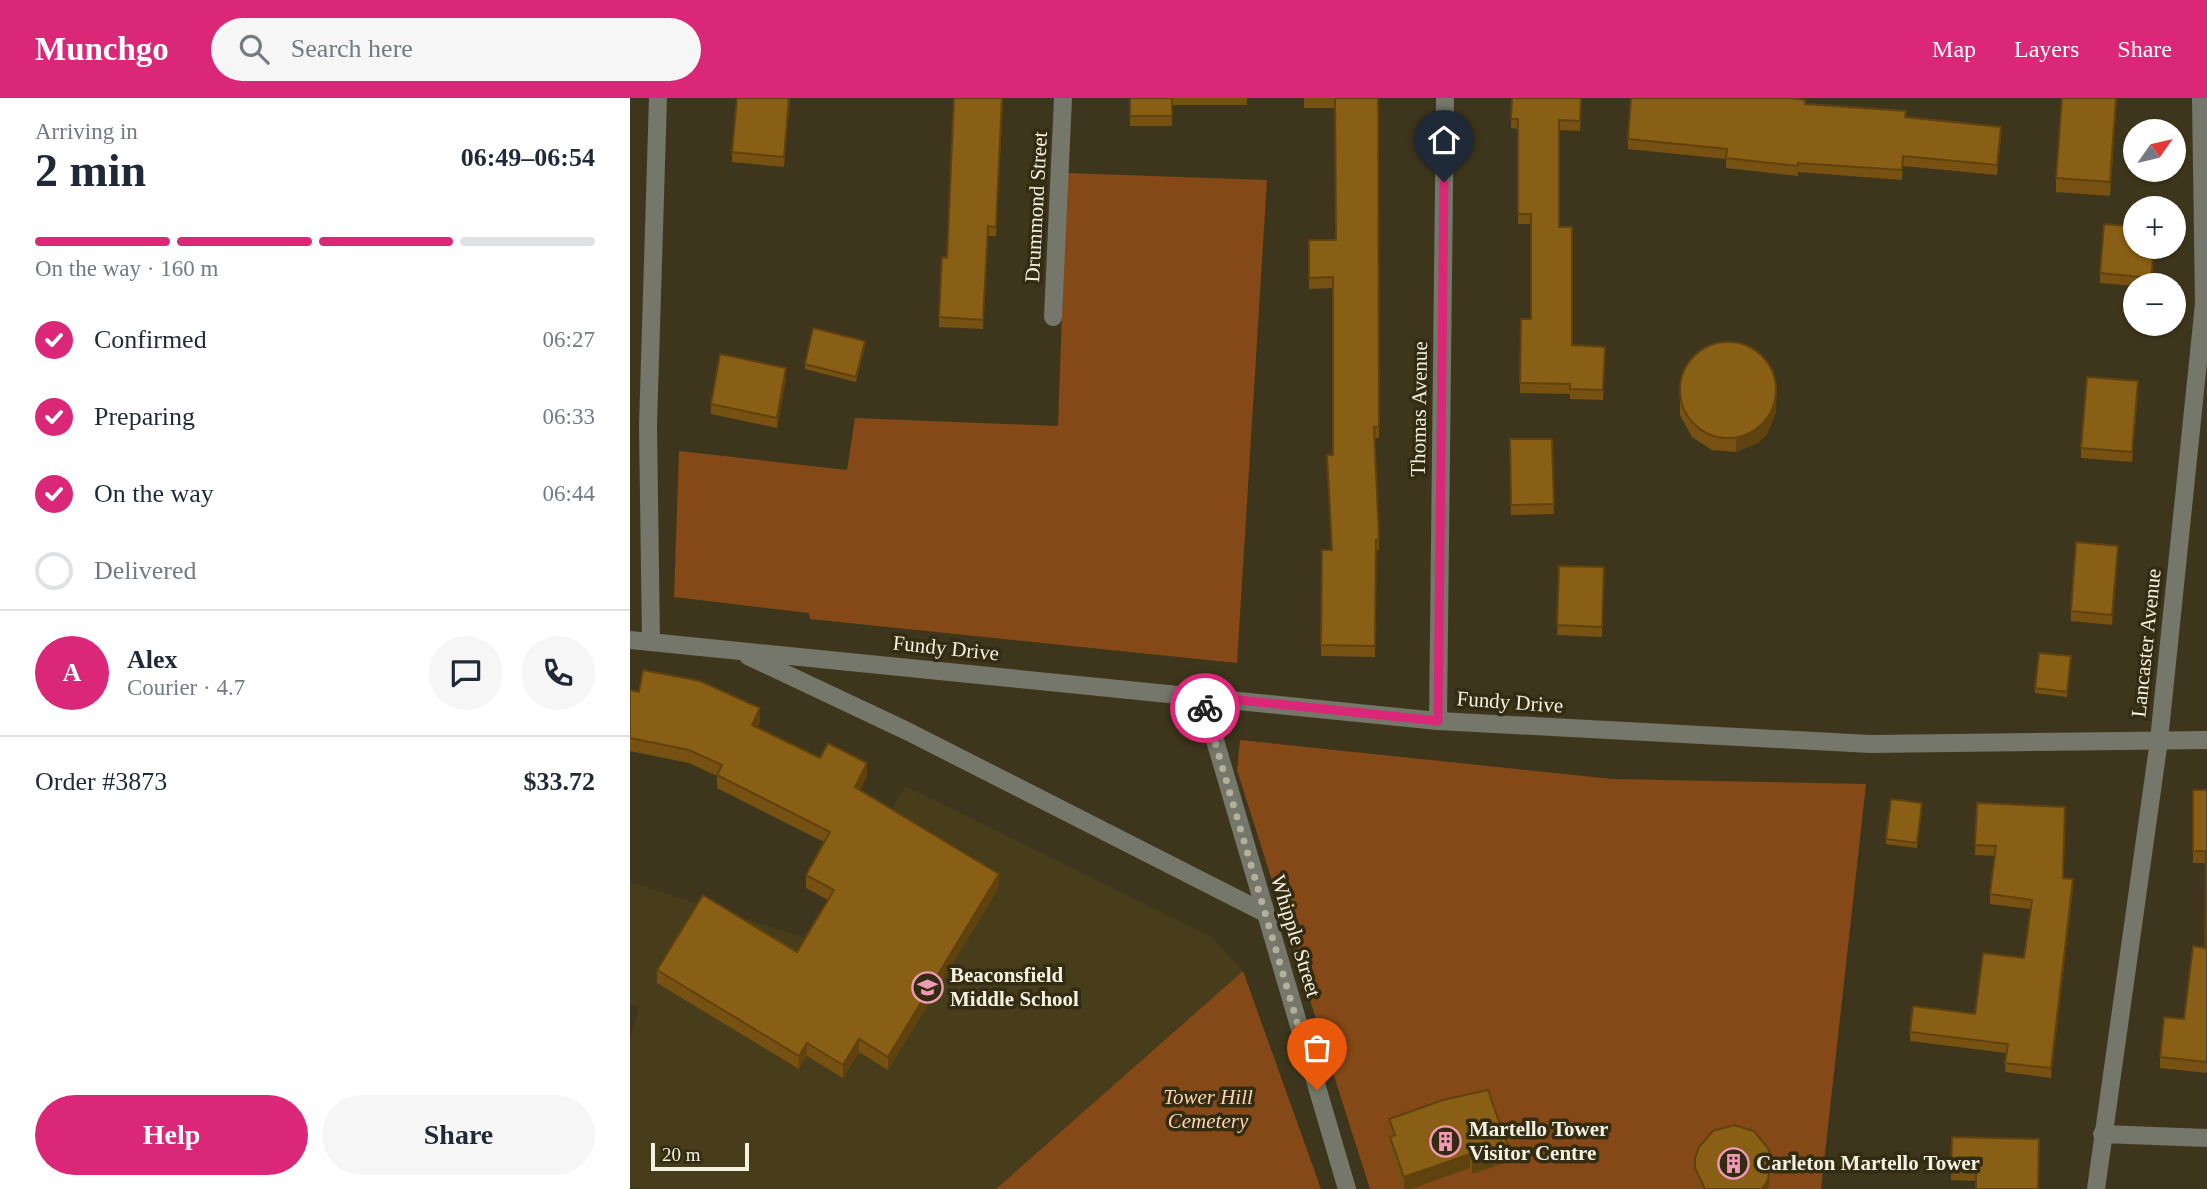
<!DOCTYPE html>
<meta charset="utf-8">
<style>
:root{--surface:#fff;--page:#f6f6f7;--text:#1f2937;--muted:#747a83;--line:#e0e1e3;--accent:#db2777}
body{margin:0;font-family:"Times New Roman",serif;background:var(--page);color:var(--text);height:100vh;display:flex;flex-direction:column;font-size:26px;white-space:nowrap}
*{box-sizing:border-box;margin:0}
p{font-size:23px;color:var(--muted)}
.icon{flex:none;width:38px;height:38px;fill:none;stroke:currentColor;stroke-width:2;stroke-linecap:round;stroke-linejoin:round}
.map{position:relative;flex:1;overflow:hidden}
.drawer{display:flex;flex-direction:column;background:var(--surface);width:630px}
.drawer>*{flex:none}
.needle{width:46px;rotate:56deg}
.tools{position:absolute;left:1493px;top:21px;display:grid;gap:14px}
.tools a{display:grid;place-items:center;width:63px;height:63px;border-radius:50%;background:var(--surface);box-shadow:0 2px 5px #0004;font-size:35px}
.scale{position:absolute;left:21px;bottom:18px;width:98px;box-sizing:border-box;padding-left:7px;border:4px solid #f5f1e1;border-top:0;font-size:19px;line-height:24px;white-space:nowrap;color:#f5f1e1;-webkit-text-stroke:5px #332c12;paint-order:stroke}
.pin{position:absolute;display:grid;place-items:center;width:60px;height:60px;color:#fff;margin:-72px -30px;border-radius:50% 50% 50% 0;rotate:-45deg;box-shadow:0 0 7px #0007}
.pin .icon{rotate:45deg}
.courier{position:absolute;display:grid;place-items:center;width:70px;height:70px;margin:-35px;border:5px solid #db2777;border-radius:50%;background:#fff;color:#222;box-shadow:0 2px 9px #0007}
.summary em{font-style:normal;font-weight:700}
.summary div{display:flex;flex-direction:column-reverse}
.summary{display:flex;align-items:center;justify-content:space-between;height:119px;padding:0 35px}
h1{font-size:46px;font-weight:700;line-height:52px}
.bar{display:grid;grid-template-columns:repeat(4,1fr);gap:10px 7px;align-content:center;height:84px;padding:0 35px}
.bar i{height:9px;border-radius:5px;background:var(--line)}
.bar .current{background:var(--accent)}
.bar p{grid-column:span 4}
.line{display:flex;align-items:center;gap:18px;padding:0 35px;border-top:2px solid var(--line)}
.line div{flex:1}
.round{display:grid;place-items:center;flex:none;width:74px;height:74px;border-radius:37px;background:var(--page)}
ol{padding:0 35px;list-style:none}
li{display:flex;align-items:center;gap:21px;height:77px}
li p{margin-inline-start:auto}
li .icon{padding:7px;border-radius:50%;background:var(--accent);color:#fff;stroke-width:4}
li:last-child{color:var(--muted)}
li i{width:38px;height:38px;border:4px solid var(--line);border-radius:50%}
.button{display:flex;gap:14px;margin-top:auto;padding:14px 35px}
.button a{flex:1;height:80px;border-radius:42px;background:var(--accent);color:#fff;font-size:28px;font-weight:700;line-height:80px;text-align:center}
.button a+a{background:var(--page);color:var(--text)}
header{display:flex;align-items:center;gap:42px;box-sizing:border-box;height:98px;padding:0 35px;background:var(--accent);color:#fff}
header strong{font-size:33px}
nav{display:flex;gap:38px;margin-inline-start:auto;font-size:24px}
.search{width:490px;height:63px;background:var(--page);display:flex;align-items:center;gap:18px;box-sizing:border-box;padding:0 24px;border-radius:38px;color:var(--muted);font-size:26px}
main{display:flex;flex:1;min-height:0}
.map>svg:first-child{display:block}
.built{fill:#473d1b}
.green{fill:#854917}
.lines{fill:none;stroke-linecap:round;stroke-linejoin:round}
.minor{stroke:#75776a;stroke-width:18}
.tertiary{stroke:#75776a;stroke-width:18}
.wall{fill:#765112}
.shaded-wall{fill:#60420f}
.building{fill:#895e15;stroke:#60420f;stroke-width:2}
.done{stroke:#b5b09c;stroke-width:7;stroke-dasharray:0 12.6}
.route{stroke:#db2777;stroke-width:9}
.labels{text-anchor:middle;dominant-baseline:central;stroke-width:7;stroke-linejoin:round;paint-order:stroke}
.street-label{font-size:21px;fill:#f5f1e1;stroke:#332c12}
.poi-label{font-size:21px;font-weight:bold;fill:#f5f1e1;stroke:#332c12;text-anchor:start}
.park-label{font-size:21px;font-style:italic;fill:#fdd2b5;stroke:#332c12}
</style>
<header>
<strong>Munchgo</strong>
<div class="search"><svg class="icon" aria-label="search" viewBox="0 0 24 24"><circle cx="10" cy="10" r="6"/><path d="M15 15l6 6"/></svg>Search here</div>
<nav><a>Map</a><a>Layers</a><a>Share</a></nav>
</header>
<main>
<section class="drawer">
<div class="summary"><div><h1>2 min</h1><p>Arriving in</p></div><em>06:49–06:54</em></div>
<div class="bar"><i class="current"></i><i class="current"></i><i class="current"></i><i></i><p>On the way · 160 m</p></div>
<ol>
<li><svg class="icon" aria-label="check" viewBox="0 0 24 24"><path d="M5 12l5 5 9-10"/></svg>Confirmed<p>06:27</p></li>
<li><svg class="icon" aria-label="check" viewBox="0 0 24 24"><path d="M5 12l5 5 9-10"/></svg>Preparing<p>06:33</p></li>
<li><svg class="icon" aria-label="check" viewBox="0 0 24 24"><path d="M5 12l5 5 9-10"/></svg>On the way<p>06:44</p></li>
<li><i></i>Delivered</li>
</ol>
<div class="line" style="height:126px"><b class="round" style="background:var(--accent);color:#fff">A</b><div><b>Alex</b><p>Courier · 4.7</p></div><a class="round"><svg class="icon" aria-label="chat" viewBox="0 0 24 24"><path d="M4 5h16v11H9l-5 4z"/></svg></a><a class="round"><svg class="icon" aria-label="phone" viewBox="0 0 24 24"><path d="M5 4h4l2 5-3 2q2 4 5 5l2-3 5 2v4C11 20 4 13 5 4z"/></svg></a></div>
<div class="line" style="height:91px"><div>Order #3873</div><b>$33.72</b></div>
<div class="button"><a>Help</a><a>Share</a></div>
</section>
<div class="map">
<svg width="1577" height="1091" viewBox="0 0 1577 1091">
<rect width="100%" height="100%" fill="#3e361c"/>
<path class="built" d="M275 688 582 839 613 873 366 1091H11L0 1088V942L9 909 0 906V784L182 842Z"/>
<path class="green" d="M437 75 637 82 607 565 180 521 179 515 44 499 49 353 217 372 225 320 428 328Z
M610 642 982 681 1236 686 1191 1091H740L607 672Z
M613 873 691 1091H366Z"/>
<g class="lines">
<path class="minor" d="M423 219 433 0
M0 542 808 623 1240 646 1577 642
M21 544 18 327 28 0
M118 558 277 633 635 815
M572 598 717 1091
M808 623 815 0
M1472 1036 1577 1040"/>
<path class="tertiary" d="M1466 1091 1529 642 1574 206 1571 0"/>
</g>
<path class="wall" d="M160 0 154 69 102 64V54Z
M373 0 366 138H358L353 231 309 229V219L317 160Z
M500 0H617V7H542V28H500Z
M674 0H748L749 340H744L749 452 746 453 745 559 691 558 692 452H701L703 357V190L679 191V142H706L705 10H674Z
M882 0H951L950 33 929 32V129L942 247 975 259 973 302 940 301V296L890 295 891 221H901V126H888V31L881 30Z
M1487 0 1480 98 1426 94V80Z
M1175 6 1276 19 1371 38 1367 77 1273 68 1272 82 1168 74V78L1096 70V61L998 51V41Z
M1505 149H1525L1521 187 1505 188 1470 185V175Z
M235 248 226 284 175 271V266Z
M156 280 147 330 81 316V306Z
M1508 293 1502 364 1451 360V350Z
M1050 302 1146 314 1137 336 1128 345 1106 354 1082 352 1062 339 1050 317Z
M880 341H922L924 416 881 417Z
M1488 458 1482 527 1441 523V513Z
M929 468 974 469 972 539 927 537Z
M1441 564 1437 599 1405 595V590Z
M0 592 130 624 127 629 190 660 237 678 230 692 369 789 258 972 229 954 213 980 177 958 169 971 27 885V872L167 854 198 802 176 790V777L194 744 87 690V678L59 665 0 653Z
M1563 692H1577V975L1530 970V959L1554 921 1575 850 1576 765H1563Z
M1347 705 1433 780 1443 790 1421 980 1375 974 1376 955 1280 943V934L1345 916 1394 860 1400 811 1360 806V796L1365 758 1345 757Z
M1292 710 1287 750 1256 746V741Z
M759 1021 878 1064 842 1076 840 1070 781 1091H773L760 1054V1039L759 1035Z
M1322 1039 1409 1041 1346 1083 1321 1082Z
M1065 1060 1141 1070 1138 1091H1070L1065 1080Z"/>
<path class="shaded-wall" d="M159 0H160L154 69V59Z
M1486 0H1487L1480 98V84Z
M1371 29V38L1367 77V67Z
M1524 149H1525L1521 187V180Z
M235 243V248L226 284V279Z
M156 270V280L147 330V320Z
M1508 283V293L1502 364V354Z
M1147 287 1146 314 1137 336 1128 345 1106 354V340Z
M1488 448V458L1482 527V517Z
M130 610V624L122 640V627Z
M237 665V678L225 702V689Z
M369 776V789L258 972V959Z
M1443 781V790L1421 980V970Z
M229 941V954L213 980V967Z
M177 945V958L169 971V958Z
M878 1049V1064L842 1076V1061Z
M840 1056V1070L781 1091H774V1079Z
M1141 1060V1070L1138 1091H1132Z"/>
<path class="building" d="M107 0H159L154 59 102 54Z
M324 0H372L366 129 358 128 353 222 309 219 312 159 317 160Z
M500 0H542V18H500Z
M705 0H748L749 329H744L749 441 746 442 745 548 691 547 692 452H702L697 357H703V179L679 180V142H706Z
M882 0H951L950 23 929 22V129H942V247L975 249 973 292 940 291V286L890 285 891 221H901V116H888V21H881Z
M1001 0H1161L1175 2V6L1276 13 1275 19 1371 29 1367 67 1273 58 1272 72 1168 65V68L1096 60 1097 51 998 41Z
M1432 0H1486L1480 84 1426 80Z
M1474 126 1505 129V149H1524L1521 180 1470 175Z
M183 230 235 243 226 279 175 266Z
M1050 292a48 48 0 1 1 96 0a48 48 0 1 1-96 0Z
M90 256 156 270 147 320 81 306Z
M1457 279 1508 283 1502 354 1451 350Z
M880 341H922L924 406 881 407Z
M1446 444 1488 448 1482 517 1441 513Z
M929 468 974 469 972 529 927 527Z
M1409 555 1441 558 1437 594 1405 590Z
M13 572 70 583 130 610 122 627 190 660 198 645 237 665 225 689 369 776 258 959 229 941 213 967 177 945 169 958 27 872 73 797 167 854 204 792 176 777 200 734 87 677 92 667 59 652 0 640V592L9 594Z
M1563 692H1577V964L1530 959 1534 919 1554 921 1563 848 1575 850 1576 753H1563Z
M1261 701 1292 705 1287 745 1256 741Z
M1347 705 1435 709 1433 780 1443 781 1421 970 1375 965 1378 946 1280 934 1283 908 1345 916 1353 855 1394 860 1402 802 1360 796 1366 748 1345 747Z
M858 992 878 1049 842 1061 840 1056 774 1079 760 1039 765 1037 759 1021 813 1002Z
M1104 1027 1124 1033 1138 1050 1141 1060 1138 1082 1132 1091H1075L1065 1070V1060L1069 1049 1083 1033Z
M1322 1039 1409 1041 1408 1091H1346V1073L1321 1072Z"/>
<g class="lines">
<path class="done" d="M575 610 687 992"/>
<path class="route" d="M575 610 572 598 808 623 814 84"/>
</g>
<defs>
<symbol id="school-ring" viewBox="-11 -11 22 22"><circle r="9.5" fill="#332c12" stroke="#f09ab6" stroke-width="1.5"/><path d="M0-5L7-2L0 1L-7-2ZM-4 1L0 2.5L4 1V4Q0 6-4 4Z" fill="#f09ab6"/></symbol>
<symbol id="building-ring" viewBox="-11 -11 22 22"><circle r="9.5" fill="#332c12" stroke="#f09ab6" stroke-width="1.5"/><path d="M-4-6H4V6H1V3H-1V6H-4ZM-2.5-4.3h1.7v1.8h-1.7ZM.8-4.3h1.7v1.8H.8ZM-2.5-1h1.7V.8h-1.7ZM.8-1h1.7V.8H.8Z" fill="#f09ab6"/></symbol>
</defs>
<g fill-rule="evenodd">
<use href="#school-ring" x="280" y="872" width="35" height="35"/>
<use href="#building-ring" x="798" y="1026" width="35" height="35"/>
<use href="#building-ring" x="1086" y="1048" width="35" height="35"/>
</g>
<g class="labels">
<g class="street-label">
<text transform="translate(406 109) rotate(-87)">Drummond Street</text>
<text transform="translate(789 311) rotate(-89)">Thomas Avenue</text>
<text transform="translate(1516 545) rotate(-84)">Lancaster Avenue</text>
<text transform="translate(316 550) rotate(6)">Fundy Drive</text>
<text transform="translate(880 604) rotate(4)">Fundy Drive</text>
<text transform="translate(666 838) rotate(73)">Whipple Street</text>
</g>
<g class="poi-label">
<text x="320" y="877">Beaconsfield<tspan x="320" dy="24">Middle School</tspan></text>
<text x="839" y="1031">Martello Tower<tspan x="839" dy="24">Visitor Centre</tspan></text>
<text x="1126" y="1065">Carleton Martello Tower</text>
</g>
<g class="park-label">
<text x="578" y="999">Tower Hill<tspan x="578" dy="24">Cemetery</tspan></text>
</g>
</g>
</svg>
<div class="tools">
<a><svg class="needle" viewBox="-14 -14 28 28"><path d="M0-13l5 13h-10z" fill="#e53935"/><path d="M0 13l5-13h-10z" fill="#747a83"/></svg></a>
<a>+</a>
<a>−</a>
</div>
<div class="scale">20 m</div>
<div class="pin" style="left:687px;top:992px;background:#ea580c"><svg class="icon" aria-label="bag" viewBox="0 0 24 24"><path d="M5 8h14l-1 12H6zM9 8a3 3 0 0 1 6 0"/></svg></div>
<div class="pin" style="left:814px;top:84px;background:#1f2937"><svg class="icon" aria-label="home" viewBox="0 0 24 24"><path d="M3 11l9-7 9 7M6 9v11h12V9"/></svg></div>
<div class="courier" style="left:575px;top:610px"><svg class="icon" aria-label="bike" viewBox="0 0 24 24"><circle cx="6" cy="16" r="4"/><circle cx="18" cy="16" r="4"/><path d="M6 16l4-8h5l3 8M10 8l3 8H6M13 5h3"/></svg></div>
</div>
</main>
